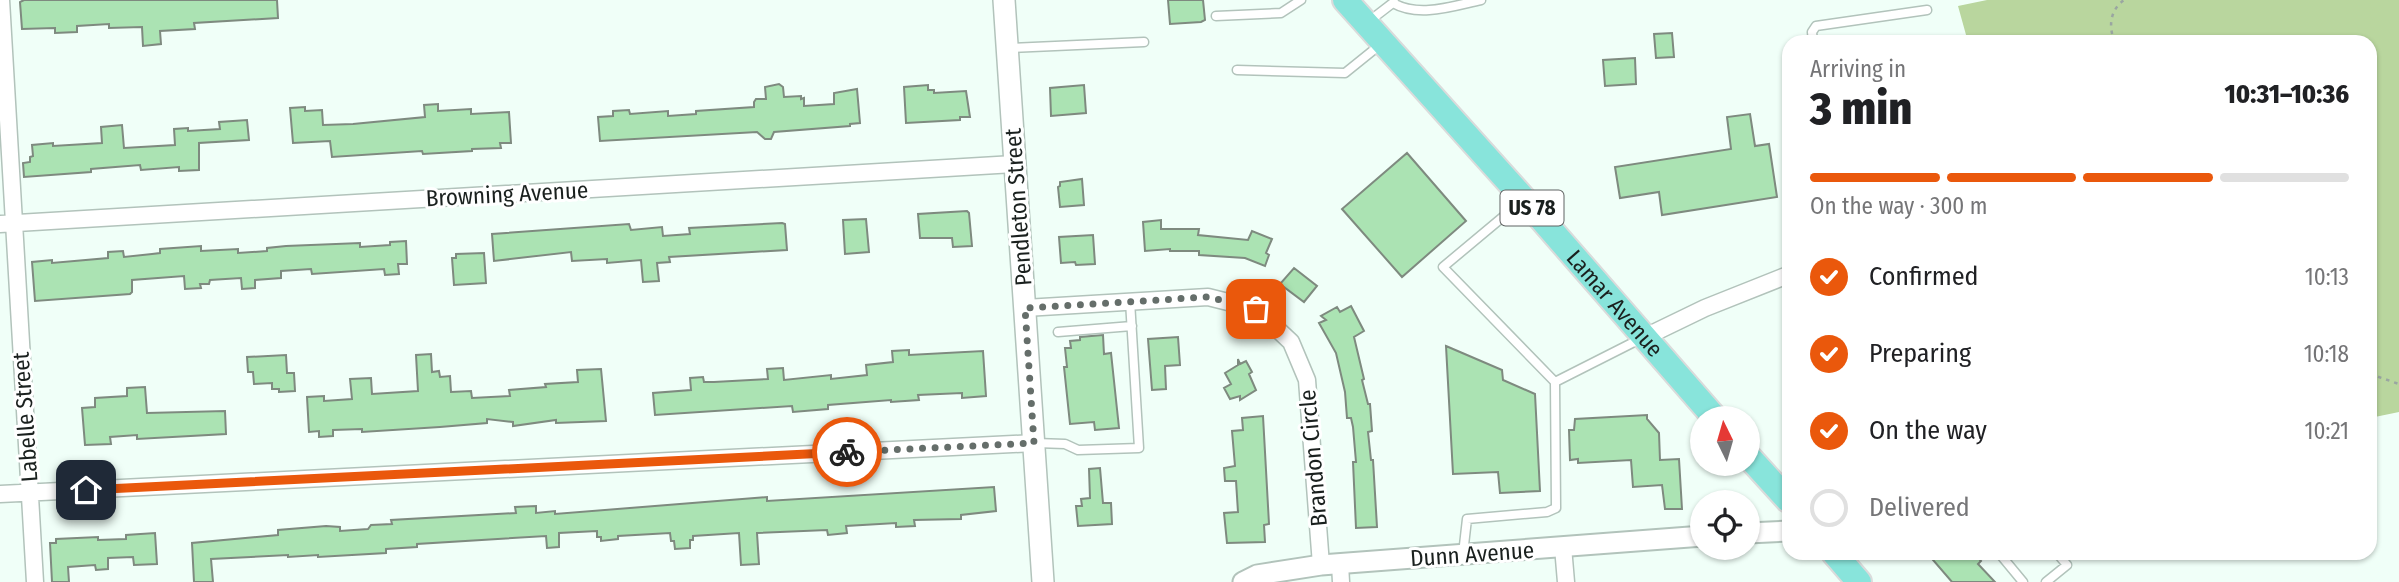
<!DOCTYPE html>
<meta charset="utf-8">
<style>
:root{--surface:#fff;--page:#f2f2f2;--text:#202124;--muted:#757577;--line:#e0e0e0;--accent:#ea580c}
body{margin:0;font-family:"Fira Sans Condensed",sans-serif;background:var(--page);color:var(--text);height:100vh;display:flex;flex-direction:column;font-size:26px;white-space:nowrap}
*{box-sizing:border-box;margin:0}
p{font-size:23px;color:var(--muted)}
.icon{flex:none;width:38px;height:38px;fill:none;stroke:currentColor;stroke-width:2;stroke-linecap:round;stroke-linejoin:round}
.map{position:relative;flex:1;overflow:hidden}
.drawer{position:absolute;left:1782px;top:35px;width:595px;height:525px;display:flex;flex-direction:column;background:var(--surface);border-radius:21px;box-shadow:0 2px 5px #0004}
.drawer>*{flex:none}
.needle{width:46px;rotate:355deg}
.tools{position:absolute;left:1690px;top:406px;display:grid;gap:14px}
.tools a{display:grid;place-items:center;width:70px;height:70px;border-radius:50%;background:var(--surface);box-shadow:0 2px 5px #0004;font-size:35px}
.pin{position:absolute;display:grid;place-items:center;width:60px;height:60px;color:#fff;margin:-30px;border-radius:14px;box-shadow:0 4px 10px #0006}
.courier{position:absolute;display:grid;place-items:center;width:70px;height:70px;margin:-35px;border:5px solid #ea580c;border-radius:50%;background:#fff;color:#222;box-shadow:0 2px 9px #0007}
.head em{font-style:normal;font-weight:800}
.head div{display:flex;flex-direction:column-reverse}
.head{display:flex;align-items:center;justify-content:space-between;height:119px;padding:0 28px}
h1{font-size:46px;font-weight:800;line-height:52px}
.bar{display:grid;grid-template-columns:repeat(4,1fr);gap:10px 7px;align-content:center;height:84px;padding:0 28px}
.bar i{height:9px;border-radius:5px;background:var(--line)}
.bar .on{background:var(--accent)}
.bar p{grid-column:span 4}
ol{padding:0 28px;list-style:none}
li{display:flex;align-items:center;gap:21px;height:77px}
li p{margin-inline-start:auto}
li .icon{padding:7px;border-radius:50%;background:var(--accent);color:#fff;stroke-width:4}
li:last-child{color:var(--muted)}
li i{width:38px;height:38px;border:4px solid var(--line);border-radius:50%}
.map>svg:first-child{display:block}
.green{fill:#b9d69e}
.building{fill:#abe3b3;stroke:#7e8a7f;stroke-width:2}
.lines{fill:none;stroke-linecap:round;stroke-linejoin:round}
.service-casing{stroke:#b2c3bb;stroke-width:11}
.minor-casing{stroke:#b2c3bb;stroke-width:19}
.tertiary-casing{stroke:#b2c3bb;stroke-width:23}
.secondary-casing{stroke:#b2c3bb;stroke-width:24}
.primary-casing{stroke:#dadbdb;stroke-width:28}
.path{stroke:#9aa6a1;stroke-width:2.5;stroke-dasharray:3.5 5;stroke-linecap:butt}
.service{stroke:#fff;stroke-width:8}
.minor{stroke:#fff;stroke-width:16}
.tertiary{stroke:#fff;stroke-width:19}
.secondary{stroke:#fff;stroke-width:21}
.primary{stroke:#88e4db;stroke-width:24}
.done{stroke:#656e6a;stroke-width:7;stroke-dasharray:0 12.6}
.route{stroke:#ea580c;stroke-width:9}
.labels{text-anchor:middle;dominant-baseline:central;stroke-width:6;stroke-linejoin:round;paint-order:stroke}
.shield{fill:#fff;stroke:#5f6362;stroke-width:2}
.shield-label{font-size:21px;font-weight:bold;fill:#1a201e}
.street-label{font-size:23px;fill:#1a201e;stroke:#fff}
</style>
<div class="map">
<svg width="2399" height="582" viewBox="0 0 2399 582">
<rect width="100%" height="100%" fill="#f0fff8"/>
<path class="green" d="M1987 0H2399V412L2370 418V42H1968L1958 6Z"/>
<path class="building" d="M24 0H277L278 18 194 23 195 29 160 31 161 44 143 46 142 27 109 28V24L77 26V32L55 33V28L22 29 20 2Z
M1168 0H1203L1205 20 1201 22 1170 24Z
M1672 33 1674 57 1656 58 1654 34Z
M1635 58 1636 84 1605 86 1603 60Z
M779 84 783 87 784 97 801 96V99L804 98V106L834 104V93L857 89 860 123 850 124V126L774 132 771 139H765L757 132 600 141 598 117 613 116V111L629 110 630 114 668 111V116L696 114V111L754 107V102L756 99H766L765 87Z
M928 85V90H934V93L966 91 970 117H960V120L906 123 904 87Z
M1084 85 1086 113 1051 116 1050 88Z
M438 104V111L471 109V114L509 112 511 143H500L501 148 472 149V151L423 154 422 151 332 157 330 141 293 143 290 108 305 107V111L322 110 323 125 353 124 425 117 424 105Z
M1750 114 1755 146 1769 144 1777 197 1662 215 1659 192 1620 198 1615 167 1731 149 1727 117Z
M247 120 249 140 199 143V170L179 171V167L141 170 140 165 91 169V172L24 177 23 163 30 162V157L33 156 32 145 53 143V146L102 143 101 127 122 125 124 148 175 145 174 129 188 128V131L220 129 219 122Z
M1407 153 1466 221 1402 277 1342 209Z
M1082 179 1084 205 1060 207 1058 187 1060 186V182Z
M967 211 969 213 972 246 953 247 952 238H920L918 214Z
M866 219 869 252 845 254 843 220Z
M1161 220V229H1199L1198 235 1248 240 1252 231 1272 239 1266 253 1269 255 1265 266 1245 258 1199 255V251H1170V249L1145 251 1143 222Z
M782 223 785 224 787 250 669 257 670 262 657 263 659 281 643 282 641 260 607 263V259L572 261 571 252 494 261 492 234 629 224 631 230 662 227 663 236 690 234 689 228Z
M1093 235 1095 264 1076 265 1075 262 1061 263 1059 237Z
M406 241 407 264H398L399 274 385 275 384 269 312 274 311 269 281 271V278L255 280V288L242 289 241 278 210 280 209 284H200L201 288 185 289 184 276 132 280V292L130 294 35 301 32 262 52 260V263L108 258V252L123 251 124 257 152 254 160 253V249L201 246V251L238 249V253L267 251V248L286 246 360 243V247L390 245V242Z
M484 253 486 283 454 285 452 258H456V254Z
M1294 268 1317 286 1304 302 1280 284Z
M1351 306 1364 331 1354 337 1364 379 1362 380 1368 404H1370L1372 431 1368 432 1371 460H1373L1377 527 1356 528 1353 462H1356L1353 427 1351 418H1347L1345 392 1336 353 1319 323 1326 320 1321 316 1337 307 1340 312Z
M1103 335 1104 354 1111 353 1119 428 1095 430 1094 422 1070 424 1064 367H1067L1065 348H1071L1070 341 1080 340V337Z
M1178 337 1180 365 1165 366 1166 389 1152 390 1148 339Z
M1446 346 1502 370 1503 380 1535 394 1540 491 1500 493 1498 472 1453 474Z
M909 350V355L983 351 986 396 962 398V393L918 395 919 400 891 402V400L828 405V409L793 412 792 406 655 415 653 393 691 390 690 378 703 377 704 382H714L768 379 767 369 783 368 784 380 831 375V379L867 375 866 365 893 362 892 351Z
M431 354 432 372 439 371 440 377 450 376 451 392 471 391 472 398 510 396 509 390 546 387 545 384 578 382 577 370 601 369 606 421 556 423V420L513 426V422L487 419V423L440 427 362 432V429L333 430V436L319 437V431L309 432 307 397 324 396V401L352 399 350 379 371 378 372 394 418 391 416 355Z
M286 355 287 373H294L295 391 279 392V389H272V383L254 384 253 372H248L247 357Z
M1238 359 1240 364 1246 361 1252 372 1249 374 1256 390 1240 400V396L1230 399 1224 388 1231 384 1225 373 1238 365Z
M145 387 147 413 225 411 226 434 137 439V435L110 437 111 444 85 445 82 408 95 407V398L127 396V388Z
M1647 415V419L1659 433 1660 460 1679 459 1682 509H1665L1662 485 1633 487 1631 460 1578 463V459L1570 460 1569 430H1574L1575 419Z
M1263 416 1269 524 1264 525 1265 542 1227 543 1224 513 1238 512 1236 481H1225L1224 468 1235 466 1232 431 1243 430 1242 418Z
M1100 468 1103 503H1111L1112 524 1078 526 1076 506H1082L1081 499 1090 498 1089 469Z
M994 487 996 511 961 515V519L914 520 915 526 896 527V523L846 526 847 533 828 535 827 530 757 533 759 564 741 565 739 533 693 536V540H690V548L675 549 674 541H671L670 533 618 536V539L601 541V537H597V531L559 533V547L547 548 546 536 417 544V547L386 549V553L318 557V555L288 557V555L211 559 213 582H194L192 543 278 535V530L326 526 340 527V531L368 529 371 525 392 524 391 520 516 513 515 507 536 506V513L555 511V514L767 497V501Z
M155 533 157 564 134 565 133 557 108 558V569L96 570 95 565 68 567 69 582H52L50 543H56V539L98 537V540L126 539V535Z
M1927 553H1974L1981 561 1978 564 1995 582H1952Z"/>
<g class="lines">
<defs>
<path id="service" d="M1393 3C1419 18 1453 6 1481 0
M1216 16 1281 13 1301 0
M1368 22 1394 2
M1813 42 1812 32 1816 26 1927 10
M1010 48 1144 42
M1237 70 1345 73 1381 44
M1522 201 1443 267 1555 382
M1058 332 1132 326
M1036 443 1065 444 1078 450 1139 448 1130 301
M1999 553 2023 582
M1463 554 1467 519 1547 512 1556 508 1555 382 1640 339
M2046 582 2067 565 2057 553"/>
<path id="minor" d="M1 0 35 582
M0 224 1014 164
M1025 308 1208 297 1256 309 1291 342 1307 380 1321 565
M1643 338 1705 308 1788 275
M0 494 1034 443
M1563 547 1566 582
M1340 564 1341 582"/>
<path id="tertiary" d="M1748 533 1788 531
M1243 582 1257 575 1321 565 1703 536"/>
<path id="secondary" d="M1004 0 1043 582"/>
<g id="primary">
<path id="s1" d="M1345 0 1524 199 1715 418"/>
<path d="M1748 456 1788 500"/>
<path d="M1834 553 1859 582"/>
</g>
</defs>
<use href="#service" class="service-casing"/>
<use href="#minor" class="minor-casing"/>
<use href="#tertiary" class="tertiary-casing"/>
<use href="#secondary" class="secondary-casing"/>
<use href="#primary" class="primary-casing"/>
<path class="path" d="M2115 42C2108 27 2110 10 2124 0
M2370 374 2399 384"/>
<use href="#service" class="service"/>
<use href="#minor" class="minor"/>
<use href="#tertiary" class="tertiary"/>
<use href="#secondary" class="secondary"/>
<use href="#primary" class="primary"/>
</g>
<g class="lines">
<path class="done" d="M847 452 1034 443 1025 308 1208 297 1256 309"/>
<path class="route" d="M86 490 847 452"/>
</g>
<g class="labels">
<rect class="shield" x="1500.5" y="190.5" width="63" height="35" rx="5"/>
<g class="shield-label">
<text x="1532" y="208">US 78</text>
</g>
<g class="street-label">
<text transform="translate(507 194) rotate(-3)">Browning Avenue</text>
<text transform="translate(1018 207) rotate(-94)">Pendleton Street</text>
<text stroke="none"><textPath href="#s1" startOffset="406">Lamar Avenue</textPath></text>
<text transform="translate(25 417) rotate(-94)">Labelle Street</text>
<text transform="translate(1313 458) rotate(-95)">Brandon Circle</text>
<text transform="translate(1472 554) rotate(-4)">Dunn Avenue</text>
</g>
</g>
</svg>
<div class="tools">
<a><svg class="needle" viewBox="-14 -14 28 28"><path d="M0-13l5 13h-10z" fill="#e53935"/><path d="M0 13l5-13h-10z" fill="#757577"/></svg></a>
<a><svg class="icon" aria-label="locate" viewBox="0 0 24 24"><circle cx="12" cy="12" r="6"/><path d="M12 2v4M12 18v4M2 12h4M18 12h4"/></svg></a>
</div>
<div class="pin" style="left:1256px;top:309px;background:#ea580c"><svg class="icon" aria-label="bag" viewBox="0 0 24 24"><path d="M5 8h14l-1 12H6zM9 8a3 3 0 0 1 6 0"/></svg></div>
<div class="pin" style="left:86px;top:490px;background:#1f2937"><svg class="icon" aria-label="home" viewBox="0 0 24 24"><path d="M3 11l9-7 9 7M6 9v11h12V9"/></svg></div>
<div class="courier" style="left:847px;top:452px"><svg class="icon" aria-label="bike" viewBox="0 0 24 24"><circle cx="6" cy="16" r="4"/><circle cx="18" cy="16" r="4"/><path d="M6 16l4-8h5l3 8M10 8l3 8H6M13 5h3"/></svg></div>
<section class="drawer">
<div class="head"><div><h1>3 min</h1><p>Arriving in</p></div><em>10:31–10:36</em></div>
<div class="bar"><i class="on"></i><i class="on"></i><i class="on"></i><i></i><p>On the way · 300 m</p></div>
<ol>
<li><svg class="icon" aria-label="check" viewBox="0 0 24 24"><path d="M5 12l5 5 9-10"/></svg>Confirmed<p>10:13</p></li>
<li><svg class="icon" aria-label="check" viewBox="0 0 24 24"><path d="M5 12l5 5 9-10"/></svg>Preparing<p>10:18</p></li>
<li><svg class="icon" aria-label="check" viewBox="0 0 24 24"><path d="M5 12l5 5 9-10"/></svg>On the way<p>10:21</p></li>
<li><i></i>Delivered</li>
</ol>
</section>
</div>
